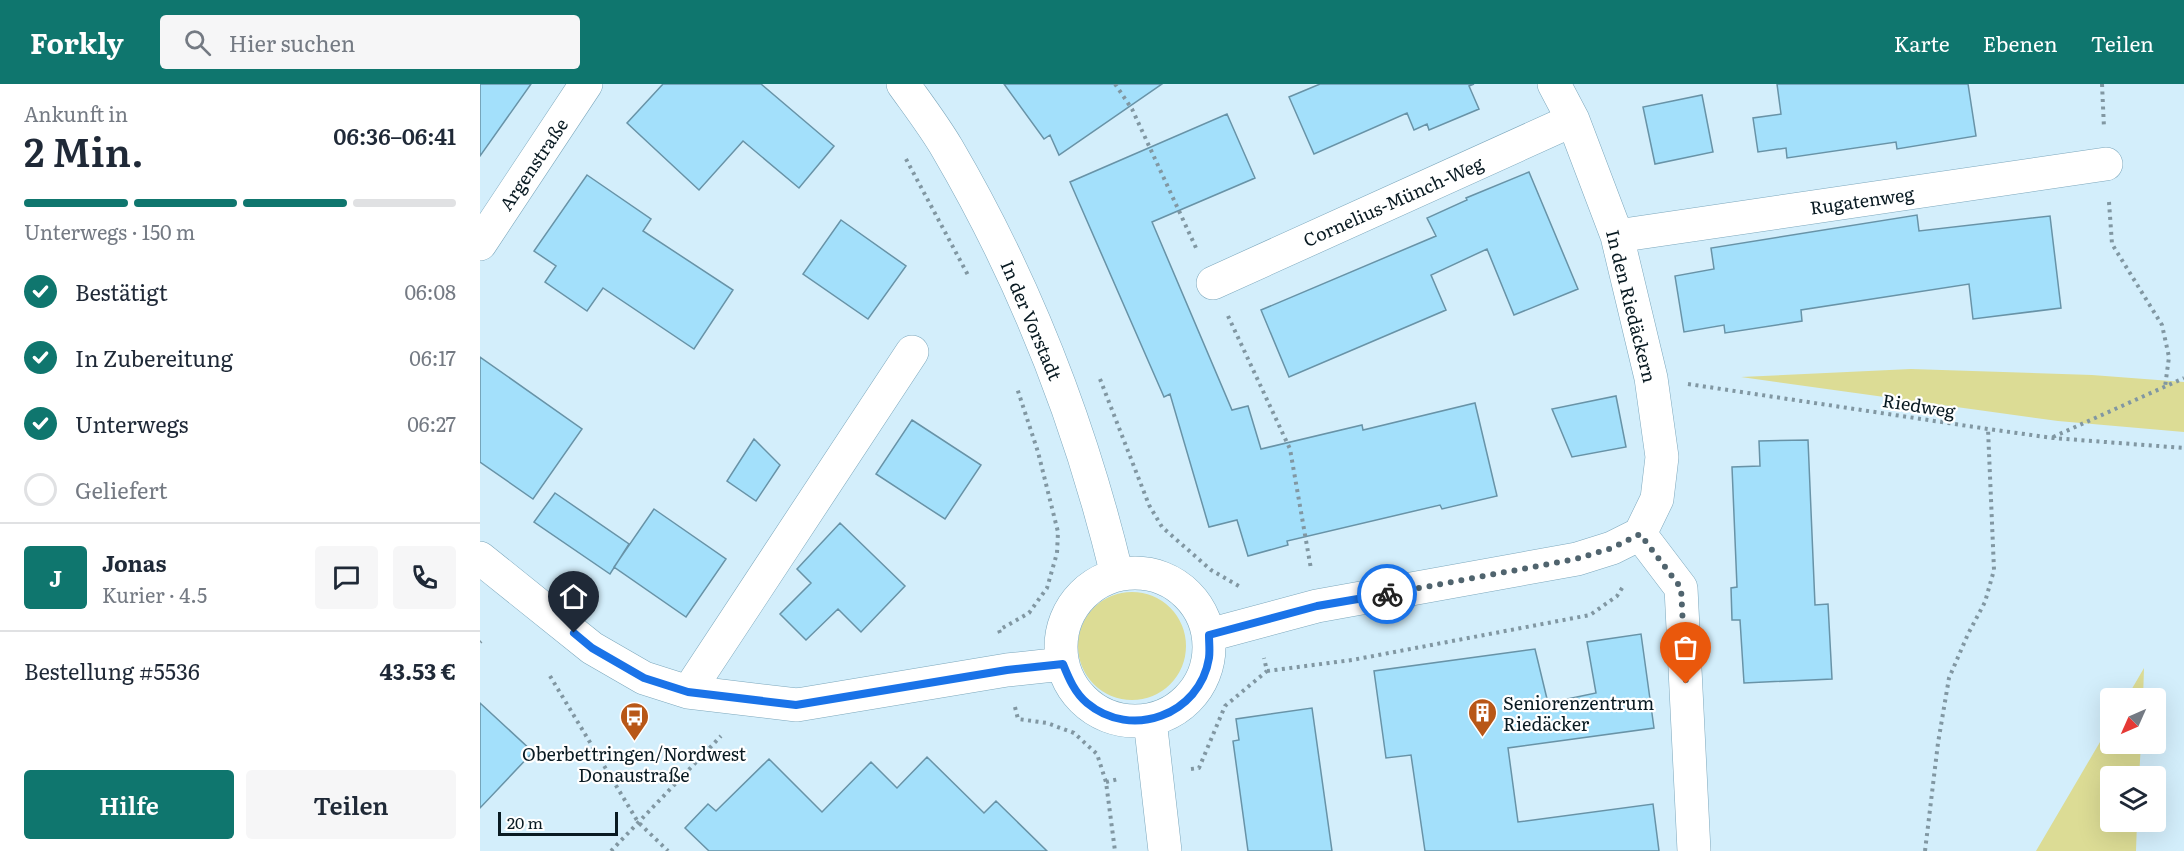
<!DOCTYPE html>
<html lang="de">
<meta charset="utf-8">
<style>
:root{--surface:#fff;--page:#f6f6f7;--text:#1f2937;--muted:#747a83;--line:#e0e1e3;--accent:#0f766e}
body{margin:0;font-family:Literata,serif;background:var(--page);color:var(--text);height:100vh;display:flex;flex-direction:column;font-size:22px;white-space:nowrap}
*{box-sizing:border-box;margin:0}
p{font-size:20px;color:var(--muted)}
.icon{flex:none;width:33px;height:33px;fill:none;stroke:currentColor;stroke-width:2;stroke-linecap:round;stroke-linejoin:round}
.map{position:relative;flex:1;overflow:hidden}
.side{display:flex;flex-direction:column;background:var(--surface);width:480px}
.side>*{flex:none}
.needle{width:39px;rotate:225deg}
.controls{position:absolute;left:1620px;top:604px;display:grid;gap:12px}
.controls a{display:grid;place-items:center;width:66px;height:66px;border-radius:6px;background:var(--surface);box-shadow:0 6px 24px #0002;font-size:30px}
.scale{position:absolute;left:18px;bottom:15px;width:120px;box-sizing:border-box;padding-left:6px;border:3px solid #091a22;border-top:0;font-size:16px;line-height:21px;white-space:nowrap;color:#091a22;-webkit-text-stroke:4px #fff;paint-order:stroke}
.pin{position:absolute;display:grid;place-items:center;width:51px;height:51px;color:#fff;margin:-62px -26px;border-radius:50% 50% 50% 0;rotate:-45deg;box-shadow:0 0 6px #0007}
.pin .icon{rotate:45deg}
.courier{position:absolute;display:grid;place-items:center;width:60px;height:60px;margin:-30px;border:4px solid #1a73e8;border-radius:50%;background:#fff;color:#222;box-shadow:0 2px 8px #0007}
.summary em{font-style:normal;font-weight:600}
.summary div{display:flex;flex-direction:column-reverse}
.summary{display:flex;align-items:center;justify-content:space-between;height:102px;padding:0 24px}
h1{font-size:39px;font-weight:600;line-height:45px}
.bar{display:grid;grid-template-columns:repeat(4,1fr);gap:9px 6px;align-content:center;height:72px;padding:0 24px}
.bar i{height:8px;border-radius:4px;background:var(--line)}
.bar .current{background:var(--accent)}
.bar p{grid-column:span 4}
.line{display:flex;align-items:center;gap:15px;padding:0 24px;border-top:2px solid var(--line)}
.line div{flex:1}
.round{display:grid;place-items:center;flex:none;width:63px;height:63px;border-radius:6px;background:var(--page)}
ol{padding:0 24px;list-style:none}
li{display:flex;align-items:center;gap:18px;height:66px}
li p{margin-inline-start:auto}
li .icon{padding:6px;border-radius:50%;background:var(--accent);color:#fff;stroke-width:4}
li:last-child{color:var(--muted)}
li i{width:33px;height:33px;border:3px solid var(--line);border-radius:50%}
.primary-button{display:flex;gap:12px;margin-top:auto;padding:12px 24px}
.primary-button a{flex:1;height:69px;border-radius:6px;background:var(--accent);color:#fff;font-size:24px;font-weight:600;line-height:69px;text-align:center}
.primary-button a+a{background:var(--page);color:var(--text)}
header{display:flex;align-items:center;gap:36px;box-sizing:border-box;height:84px;padding:0 30px;background:var(--accent);color:#fff}
header strong{font-size:28px}
nav{display:flex;gap:33px;margin-inline-start:auto;font-size:21px}
.search{width:420px;height:54px;background:var(--page);display:flex;align-items:center;gap:15px;box-sizing:border-box;padding:0 21px;border-radius:6px;color:var(--muted);font-size:22px}
main{display:flex;flex:1;min-height:0}
.map>svg:first-child{display:block}
.green{fill:#dcdc95}
.building{fill:#a3e0fb;stroke:#6893a7;stroke-width:1.5}
.lines{fill:none;stroke-linecap:round;stroke-linejoin:round}
.minor-casing{stroke:#7ca7bc;stroke-width:34}
.path{stroke:#8197a2;stroke-width:4;stroke-dasharray:3 4.5;stroke-linecap:butt}
.minor{stroke:#fff;stroke-width:33}
.done{stroke:#50646e;stroke-width:6;stroke-dasharray:0 10.8}
.route{stroke:#1a73e8;stroke-width:8}
.labels{text-anchor:middle;dominant-baseline:central;stroke-width:4.5;stroke-linejoin:round;paint-order:stroke}
.street-label{font-size:18px;fill:#091a22;stroke:#fff}
.poi-label{font-size:18px;fill:#091a22;stroke:#fff;text-anchor:start}
</style>
<header>
<strong>Forkly</strong>
<div class="search"><svg class="icon" aria-label="search" viewBox="0 0 24 24"><circle cx="10" cy="10" r="6"/><path d="M15 15l6 6"/></svg>Hier suchen</div>
<nav><a>Karte</a><a>Ebenen</a><a>Teilen</a></nav>
</header>
<main>
<section class="side">
<div class="summary"><div><h1>2 Min.</h1><p>Ankunft in</p></div><em>06:36–06:41</em></div>
<div class="bar"><i class="current"></i><i class="current"></i><i class="current"></i><i></i><p>Unterwegs · 150 m</p></div>
<ol>
<li><svg class="icon" aria-label="check" viewBox="0 0 24 24"><path d="M5 12l5 5 9-10"/></svg>Bestätigt<p>06:08</p></li>
<li><svg class="icon" aria-label="check" viewBox="0 0 24 24"><path d="M5 12l5 5 9-10"/></svg>In Zubereitung<p>06:17</p></li>
<li><svg class="icon" aria-label="check" viewBox="0 0 24 24"><path d="M5 12l5 5 9-10"/></svg>Unterwegs<p>06:27</p></li>
<li><i></i>Geliefert</li>
</ol>
<div class="line" style="height:108px"><b class="round" style="background:var(--accent);color:#fff">J</b><div><b>Jonas</b><p>Kurier · 4.5</p></div><a class="round"><svg class="icon" aria-label="chat" viewBox="0 0 24 24"><path d="M4 5h16v11H9l-5 4z"/></svg></a><a class="round"><svg class="icon" aria-label="phone" viewBox="0 0 24 24"><path d="M5 4h4l2 5-3 2q2 4 5 5l2-3 5 2v4C11 20 4 13 5 4z"/></svg></a></div>
<div class="line" style="height:78px"><div>Bestellung #5536</div><b>43.53 €</b></div>
<div class="primary-button"><a>Hilfe</a><a>Teilen</a></div>
</section>
<div class="map">
<svg width="1704" height="767" viewBox="0 0 1704 767">
<rect width="100%" height="100%" fill="#d3eefb"/>
<path class="green" d="M1431 285 1612 291 1704 298V348L1578 337 1261 293Z
M598 562a54 54 0 1 1 108 0a54 54 0 1 1-108 0Z
M1664 584 1663 615H1646Z
M1630 641V660H1661L1659 693H1630V738H1657L1656 767H1556Z"/>
<path class="building" d="M0 0H51L0 72Z
M183 0H281L354 62 319 104 263 57 219 106 147 39Z
M524 0H682L579 71 570 51 564 55Z
M840 0H994L989 2 999 25 949 46 947 40 934 46 927 29 834 70 809 13Z
M1297 0H1488L1496 52 1417 65 1416 58 1307 74 1306 64 1278 68 1273 34 1301 30Z
M1222 11 1233 68 1175 80 1163 23Z
M747 30 775 94 672 138 752 326 768 322 781 365 882 341 883 346 995 319 1017 412 962 425 960 421 807 457 808 461 768 472 757 436 729 443 690 310 684 313 590 98Z
M1049 88 1098 205 1034 231 1007 165 951 191 966 226 809 293 781 226 956 152 947 134 987 116 986 114Z
M107 91 171 135 163 147 253 206 214 265 123 204 107 227 65 198 76 182 54 167Z
M1437 131 1439 147 1570 132 1581 224 1493 235 1489 200 1321 226 1322 237 1245 249 1244 241 1204 248 1195 192 1234 185 1231 164Z
M361 136 426 182 388 235 323 190Z
M0 273 102 345 53 415 0 378Z
M1136 312 1146 363 1092 373 1072 325Z
M432 336 501 381 465 435 396 390Z
M274 355 300 381 276 417 247 397Z
M1328 356 1335 521 1348 520 1352 595 1264 599 1260 536H1252L1251 504 1257 503 1252 383 1280 382 1279 357Z
M75 409 149 460 130 490 54 438Z
M174 425 246 475 206 533 134 483Z
M360 439 425 502 381 548 358 525 326 556 300 530 331 499 317 485Z
M1161 550 1174 644 1028 664 1038 738 1173 720 1179 767H945L931 671 906 674 894 587 1055 565 1068 619 1116 609 1107 558Z
M0 619 53 668 0 724Z
M832 624 852 767H768L753 657 759 656 756 635Z
M447 673 504 729 516 717 567 767H229L205 744 228 720 236 727 289 675 342 728 391 678 417 704Z"/>
<g class="lines">
<defs>
<path id="minor" d="M423 0C438 21 454 42 467 64 545 197 601 341 637 491
M1137 152 1626 80
M0 160 106 0
M733 199 1093 36
M1160 450 1201 504 1214 767
M0 474 112 564 164 594 208 608 317 621 527 586 583 580
M581 563a74 74 0 1 1 148 0a74 74 0 1 1-148 0Z
M729 551 837 522 1097 475 1132 464 1160 450 1177 415 1182 373 1171 294 1137 152 1093 36 1074 0
M208 608 432 268
M670 636 685 767"/>
</defs>
<use href="#minor" class="minor-casing"/>
<path class="path" d="M635 0 652 25 717 166
M1622 0 1624 44
M426 75 489 193
M1629 118 1632 160 1682 241 1689 273 1685 303
M748 232 810 365 831 485
M620 295 669 421 682 443 731 486 762 504
M1208 300 1508 345 1573 354 1704 364
M1573 353 1704 294
M520 549 519 546 549 529 567 504 577 469 578 448 558 368 537 304
M0 558 1 557
M787 587 872 576 1110 531 1137 512 1144 501
M70 592 158 738 188 767
M535 623 538 635 567 639 594 649 617 670 626 698 635 767
M711 685 719 684 745 622 787 587 784 574
M626 698 639 695
M131 767 241 652
M1445 767 1458 659 1469 594 1488 550 1505 518 1514 486 1508 345"/>
<use href="#minor" class="minor"/>
</g>
<g class="lines">
<path class="done" d="M907 510 1096 475 1132 464 1160 450 1201 504 1206 600"/>
<path class="route" d="M94 549 112 564 164 594 208 608 316 621 527 586 583 580C589 595 595 609 607 619 651 656 720 631 729 574 730 567 729 559 729 551L837 522 907 510"/>
</g>
<defs>
<symbol id="building-pin" viewBox="-11 -11 22 30"><path d="M0 17L-7.5 6A9.5 9.5 0 1 1 7.5 6Z" fill="#b85717" stroke="#fff"/><path d="M-4-6H4V6H1V3H-1V6H-4ZM-2.5-4.3h1.7v1.8h-1.7ZM.8-4.3h1.7v1.8H.8ZM-2.5-1h1.7V.8h-1.7ZM.8-1h1.7V.8H.8Z" fill="#fff"/></symbol>
<symbol id="bus-pin" viewBox="-11 -11 22 30"><path d="M0 17L-7.5 6A9.5 9.5 0 1 1 7.5 6Z" fill="#b85717" stroke="#fff"/><path d="M-5-6H5V4H4V6H2V4H-2V6H-4V4H-5ZM-3.5-4V0h7V-4ZM-3.5 1.2v1.5H-2V1.2ZM2 1.2v1.5H3.5V1.2Z" fill="#fff"/></symbol>
</defs>
<g fill-rule="evenodd">
<use href="#building-pin" x="986" y="612" width="33" height="45"/>
<use href="#bus-pin" x="138" y="616" width="33" height="45"/>
</g>
<g class="labels">
<g class="street-label">
<text transform="translate(53 80) rotate(-56)">Argenstraße</text>
<text transform="translate(1382 116) rotate(-8)">Rugatenweg</text>
<text transform="translate(913 117) rotate(-24)">Cornelius-Münch-Weg</text>
<text transform="translate(1152 222) rotate(76)">In den Riedäckern</text>
<text transform="translate(552 236) rotate(67)">In der Vorstadt</text>
<text transform="translate(1439 321) rotate(9)">Riedweg</text>
</g>
<g class="poi-label">
<text x="1023" y="618">Seniorenzentrum<tspan x="1023" dy="21">Riedäcker</tspan></text>
<text x="154" y="669" text-anchor="middle">Oberbettringen/Nordwest<tspan x="154" dy="21">Donaustraße</tspan></text>
</g>
</g>
</svg>
<div class="controls">
<a><svg class="needle" viewBox="-14 -14 28 28"><path d="M0-13l5 13h-10z" fill="#e53935"/><path d="M0 13l5-13h-10z" fill="#747a83"/></svg></a>
<a><svg class="icon" aria-label="layers" viewBox="0 0 24 24"><path d="M12 4l9 5-9 5-9-5zM3 14l9 5 9-5"/></svg></a>
</div>
<div class="scale">20 m</div>
<div class="pin" style="left:1206px;top:600px;background:#ea580c"><svg class="icon" aria-label="bag" viewBox="0 0 24 24"><path d="M5 8h14l-1 12H6zM9 8a3 3 0 0 1 6 0"/></svg></div>
<div class="pin" style="left:94px;top:549px;background:#1f2937"><svg class="icon" aria-label="home" viewBox="0 0 24 24"><path d="M3 11l9-7 9 7M6 9v11h12V9"/></svg></div>
<div class="courier" style="left:907px;top:510px"><svg class="icon" aria-label="bike" viewBox="0 0 24 24"><circle cx="6" cy="16" r="4"/><circle cx="18" cy="16" r="4"/><path d="M6 16l4-8h5l3 8M10 8l3 8H6M13 5h3"/></svg></div>
</div>
</main>
